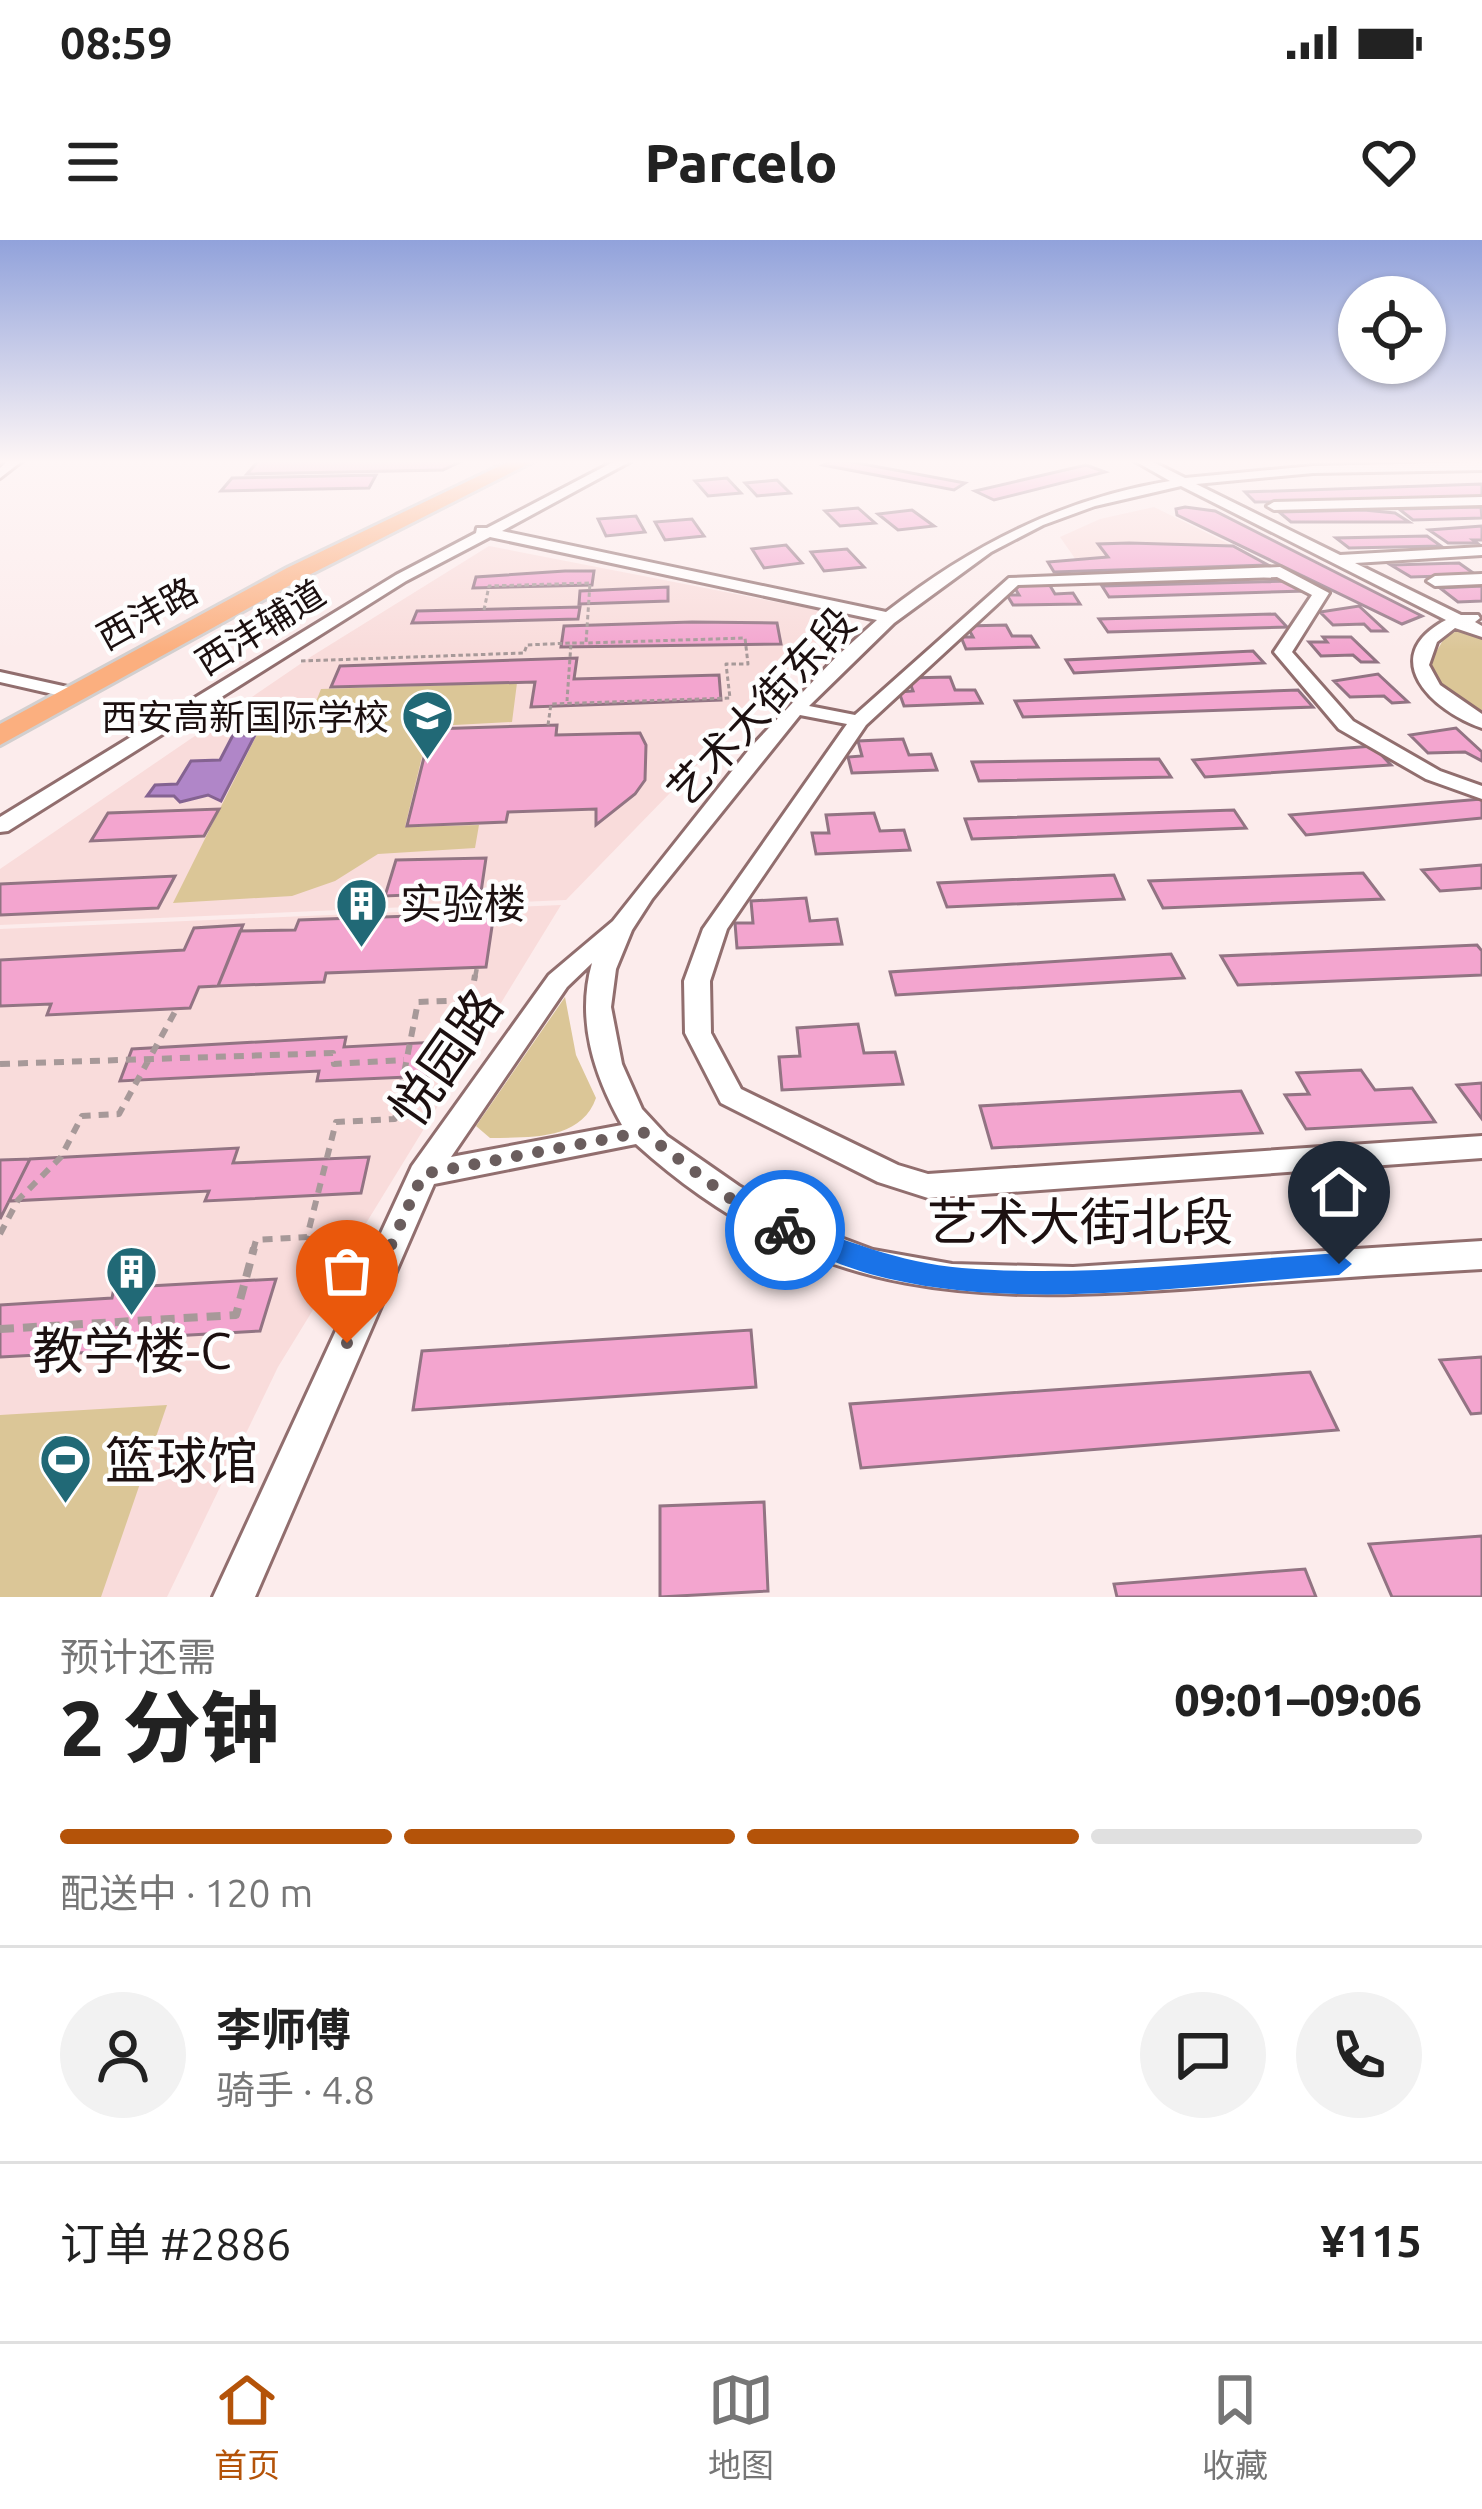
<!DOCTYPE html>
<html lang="zh">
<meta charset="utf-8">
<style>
:root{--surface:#fff;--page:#f2f2f2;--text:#222;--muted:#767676;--line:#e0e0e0;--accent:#b45309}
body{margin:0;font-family:Ubuntu,"Noto Sans SC",sans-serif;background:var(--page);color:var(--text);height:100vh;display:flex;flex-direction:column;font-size:45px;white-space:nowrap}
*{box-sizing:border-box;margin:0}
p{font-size:39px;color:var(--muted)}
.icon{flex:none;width:66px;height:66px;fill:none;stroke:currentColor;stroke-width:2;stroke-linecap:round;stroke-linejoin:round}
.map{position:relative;height:1357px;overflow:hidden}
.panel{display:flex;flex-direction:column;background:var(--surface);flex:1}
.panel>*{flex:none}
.tools{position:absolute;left:1338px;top:36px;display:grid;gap:24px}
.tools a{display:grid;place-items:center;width:108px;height:108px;border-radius:50%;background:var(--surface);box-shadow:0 3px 9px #0004;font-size:60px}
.pin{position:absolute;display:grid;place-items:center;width:102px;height:102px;color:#fff;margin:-123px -51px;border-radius:50% 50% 50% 0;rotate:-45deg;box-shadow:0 0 12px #0007}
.pin .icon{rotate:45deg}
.courier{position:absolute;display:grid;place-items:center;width:120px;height:120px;margin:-60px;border:9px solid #1a73e8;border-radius:50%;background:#fff;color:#222;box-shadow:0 3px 15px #0007}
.overview em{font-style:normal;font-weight:800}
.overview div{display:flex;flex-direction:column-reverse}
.overview{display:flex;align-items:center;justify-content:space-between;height:204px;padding:0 60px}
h1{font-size:78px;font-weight:800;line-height:90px}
.bar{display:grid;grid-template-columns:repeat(4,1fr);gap:18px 12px;align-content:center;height:144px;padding:0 60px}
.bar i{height:15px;border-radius:9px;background:var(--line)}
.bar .selected{background:var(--accent)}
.bar p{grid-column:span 4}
.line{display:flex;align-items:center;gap:30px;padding:0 60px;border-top:3px solid var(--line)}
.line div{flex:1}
.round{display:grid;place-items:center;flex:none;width:126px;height:126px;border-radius:63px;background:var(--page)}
.status{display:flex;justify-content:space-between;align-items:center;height:84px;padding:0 60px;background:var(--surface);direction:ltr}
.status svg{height:33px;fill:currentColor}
header{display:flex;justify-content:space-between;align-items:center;height:156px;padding:0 60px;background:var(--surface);font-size:54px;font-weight:800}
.dock{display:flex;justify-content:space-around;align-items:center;height:168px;border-top:3px solid var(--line);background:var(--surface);font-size:33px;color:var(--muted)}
.dock a{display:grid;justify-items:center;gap:6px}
.dock .selected{color:var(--accent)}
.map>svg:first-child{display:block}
.built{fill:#f9dcdb}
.green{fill:#dbc697}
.water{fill:#b086c8;stroke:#846391;stroke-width:3}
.building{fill:#f3a5cf;stroke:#927483;stroke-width:3}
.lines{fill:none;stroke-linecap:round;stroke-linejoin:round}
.minor-casing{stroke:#916e6e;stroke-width:6}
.highway-casing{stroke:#d2cfcf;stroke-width:6}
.path-far3{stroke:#a79999;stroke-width:3;stroke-dasharray:4.5 3;stroke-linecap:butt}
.path-far2{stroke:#a79999;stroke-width:4.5;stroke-dasharray:9 6;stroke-linecap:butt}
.path-far1{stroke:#a79999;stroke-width:6;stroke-dasharray:10 8;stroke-linecap:butt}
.path{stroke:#a79999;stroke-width:8;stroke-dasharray:14 9;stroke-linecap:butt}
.minor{fill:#fff;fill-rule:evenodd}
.highway{fill:#fbaf7f;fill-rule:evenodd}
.route{fill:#1a73e8}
.done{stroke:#6a5d5d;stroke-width:12;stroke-dasharray:0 21.6}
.labels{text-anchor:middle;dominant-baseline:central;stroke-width:9;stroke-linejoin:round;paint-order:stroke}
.far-street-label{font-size:36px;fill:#1c1010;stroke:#fefefe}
.far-poi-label{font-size:36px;fill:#1c1010;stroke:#fefefe;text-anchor:end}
.street-label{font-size:42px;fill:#1c1010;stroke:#fefefe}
.poi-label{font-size:42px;fill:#1c1010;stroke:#fefefe;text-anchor:start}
.near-street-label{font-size:51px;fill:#1c1010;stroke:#fefefe}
.near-poi-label{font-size:51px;fill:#1c1010;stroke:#fefefe}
</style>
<div class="status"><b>08:59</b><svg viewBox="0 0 49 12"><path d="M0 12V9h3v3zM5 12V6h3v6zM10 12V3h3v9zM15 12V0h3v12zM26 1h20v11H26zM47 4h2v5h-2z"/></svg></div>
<header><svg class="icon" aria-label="menu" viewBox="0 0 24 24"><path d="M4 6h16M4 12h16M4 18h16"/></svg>Parcelo<svg class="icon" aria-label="heart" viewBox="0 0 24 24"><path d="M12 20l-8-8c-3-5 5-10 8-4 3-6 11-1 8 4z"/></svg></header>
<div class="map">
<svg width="1482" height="1357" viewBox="0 0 1482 1357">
<rect width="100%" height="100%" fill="#fcecec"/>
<path class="built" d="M1154 267 1276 327 1053 333 1045 321 1076 320 1060 297 1100 279Z
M489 306 843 375 566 660 0 685V629L312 416Z
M561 665 278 1127 167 1357H0V689Z"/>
<path class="green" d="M1482 383V477L1436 443 1428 426 1446 395Z
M517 443 512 482 418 487 429 488 405 587 479 585 475 608 378 614 335 641 292 656 173 663 274 460 317 459 321 449Z
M565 757 576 815 596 858C581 901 529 897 490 898L476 886Z
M167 1165 101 1357H0V1175Z"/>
<path class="water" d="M233 495H255L221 561 208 555 180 562 174 556H147L155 545 177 544 191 521 220 520Z"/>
<path class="building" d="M258 221H462L443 230 247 234Z
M831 221H847L965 243 954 250 823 225Z
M1086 225 1105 232 994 260 975 251Z
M376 235 369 248 221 251 232 238Z
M727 238 741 253 708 256 695 241Z
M777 240 790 253 757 256 745 243Z
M1482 244V257L1255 262 1245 252Z
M1185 267 1215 271 1422 376 1402 384 1177 275 1176 269Z
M1481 267 1482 278 1413 280 1399 269Z
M858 268 875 283 840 286 825 271Z
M912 270 934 286 898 290 878 274Z
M1364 270 1395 273 1409 282H1291L1279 272Z
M636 276 645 292 606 296 598 279Z
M692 279 704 296 665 300 655 282Z
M1482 286V300H1473L1477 303H1448L1429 290Z
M1427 296 1441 306 1349 308 1336 298Z
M1129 303 1233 306 1268 325 1054 332 1048 322 1108 317 1098 304Z
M786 305 802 323 764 328 752 309Z
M847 309 864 327 824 331 811 312Z
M1459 323 1476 335 1411 337 1391 325Z
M565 331H594L592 345 473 348 476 337Z
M1292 341 1304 351 1109 357 1102 346Z
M1049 344 1055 354 1073 353 1080 364 1013 365 1007 355H1019L1013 345Z
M1482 346V361L1458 362 1440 348Z
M668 347V361L579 364 580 351Z
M1359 366 1386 391H1371L1364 384 1333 385 1320 372Z
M580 367 578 379 412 383 417 371Z
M1275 374 1287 387 1108 392 1099 379Z
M692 382 777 383 781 404 561 407 564 386Z
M1006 385 1012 396H1031L1038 407 966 409 961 397H973L967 386Z
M1323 397H1351L1377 422H1361L1353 415 1321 416 1309 402H1327Z
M1253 411 1264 423 1074 433 1066 420Z
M577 418 574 439 719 435 721 460 531 467 535 442 331 447 340 426Z
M1378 434 1408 462 1392 463 1384 456 1350 457 1334 441Z
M950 437 955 450H975L982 463 904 466 899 452 913 451 908 438Z
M1298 450 1313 467 1023 477 1015 461Z
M557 485 556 495 640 493 646 505 645 540 635 554 596 585V569L508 572 506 582 407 586 431 489Z
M1456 488 1482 512V521L1465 512 1428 513 1410 495Z
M903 499 909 515 931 514 937 530 852 533 848 517 862 516 858 501Z
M1373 506 1391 525 1205 537 1193 520Z
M1159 519 1171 537 979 541 972 522Z
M1482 559V578L1306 595 1290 575Z
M219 569 204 596 91 601 108 573Z
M1234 570 1246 588 972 599 965 579Z
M874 573 880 591 904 590 910 610 816 614 812 593H829L826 575Z
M486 618 481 652 385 656 396 620Z
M1482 625V648L1440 651 1422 630Z
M1363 633 1383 659 1163 668 1149 641Z
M1114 635 1124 659 947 667 938 643Z
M175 636 158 668 0 675V644Z
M806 658 810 681 837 679 842 704 737 708 735 683H753L751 661Z
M494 673 486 727 326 733 324 742 218 746 240 691 295 690 299 680Z
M243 685 218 746 199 747 190 768 47 775 51 764 0 766V720L184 710 194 688Z
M1477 705 1482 711V735L1238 745 1221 716Z
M1171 714 1184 738 896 755 890 732Z
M858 784 864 813 895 812 903 844 782 850 779 817 800 816 797 788Z
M346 797 344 807 437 802 431 836 317 841 319 831 120 841 132 809Z
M1361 830 1375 850 1412 848 1435 882 1306 889 1285 855 1309 854 1297 833Z
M1482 843V879L1457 845Z
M1241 851 1262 893 992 908 980 866Z
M238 908 233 923 369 917 361 953 205 961 209 951 9 961 30 919Z
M30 919 0 979V920Z
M276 1039 260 1091 120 1099 116 1111 0 1117V1065L112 1058 114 1048Z
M751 1090 756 1147 413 1170 422 1111Z
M1482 1117V1173L1471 1174 1440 1120Z
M1310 1132 1338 1190 861 1228 850 1164Z
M764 1262 768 1351 660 1357V1266Z
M1482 1296V1357H1392L1369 1304Z
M1305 1329 1316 1357H1117L1114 1344Z"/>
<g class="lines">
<defs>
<path id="minor" d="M8 221H22L0 238V228Z
M615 221H631L502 291 886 372C972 305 1062 259 1170 241L1135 221H1151L1185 238 1313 226 1482 222V230L1313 233 1196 244 1340 315 1482 307V315L1355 323 1461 375H1478L1480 378 1475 382 1482 386V397L1455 388 1437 402 1429 425 1440 445 1482 474V488C1432 471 1376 417 1446 380L1181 246 1095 266 1043 285 991 312 894 383 809 466 855 475 1009 338 1280 327 1329 353 1292 412 1353 481 1440 531 1482 546V559L1426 539 1339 489 1274 412 1312 355 1277 337 1018 345 866 485 727 689 710 741 711 793 741 849 898 925 928 934 1482 896V918L928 958 878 942 721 863 685 793 684 741 703 689 847 484 800 475 652 659 632 690 616 729 611 767 622 824 642 869 667 896 739 946 809 986 873 1010 952 1024 1073 1027 1482 1001V1029C1391 1034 1300 1040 1209 1047 982 1063 817 1067 636 904L434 944 255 1357H213L412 926 549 735 613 681 751 507 836 417 877 380 490 297 406 341 8 591 0 592V577L396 335 476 293 477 288H487ZM592 723C576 780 594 835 622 885L451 917 567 747Z
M1482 257V265L1274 270 1267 266 1274 262Z
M1482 334V344L1435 346 1427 341 1435 336Z
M0 432 81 450 84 454 75 459 0 442Z"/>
<path id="highway" d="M510 221H534L303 338 0 505V484L287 328Z"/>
</defs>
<use href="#minor" class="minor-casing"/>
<use href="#highway" class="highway-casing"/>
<path class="path-far3" d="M484 370 489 346 590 343 586 403H571L567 461
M301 421 524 413 527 405 571 403
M548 485 551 464 730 458 726 424H748L745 398 586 403"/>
<path class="path-far2" d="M475 738 477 727"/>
<path class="path-far1" d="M0 824 333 813 334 824 404 820
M0 994 18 960 61 917 82 876 119 874 177 768
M253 1011 256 1000 307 997 336 882 395 879 418 762 471 760 475 735"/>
<path class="path" d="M0 1089 236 1075 254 1008"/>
<use href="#minor" class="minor"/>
<use href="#highway" class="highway"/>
</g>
<linearGradient id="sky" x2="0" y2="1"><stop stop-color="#91a2db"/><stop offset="0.54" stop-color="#fef6f6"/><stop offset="1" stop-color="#fef6f6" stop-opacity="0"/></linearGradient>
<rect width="1482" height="411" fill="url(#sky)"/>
<path class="route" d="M785 979C844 999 899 1023 962 1028 1086 1038 1215 1021 1339 1013L1352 1024 1339 1035C1191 1045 1015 1074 870 1034 838 1025 807 1010 776 997L772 990Z"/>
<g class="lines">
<path class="done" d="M347 1103 423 934 643 892 735 962 785 990"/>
</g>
<defs>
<symbol id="school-pin" viewBox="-11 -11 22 30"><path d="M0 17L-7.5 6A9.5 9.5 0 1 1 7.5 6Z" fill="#216976" stroke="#fefefe"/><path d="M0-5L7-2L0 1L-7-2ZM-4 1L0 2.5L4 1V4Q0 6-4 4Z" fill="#fff"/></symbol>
<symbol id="building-pin" viewBox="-11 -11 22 30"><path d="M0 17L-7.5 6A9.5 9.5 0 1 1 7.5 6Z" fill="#216976" stroke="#fefefe"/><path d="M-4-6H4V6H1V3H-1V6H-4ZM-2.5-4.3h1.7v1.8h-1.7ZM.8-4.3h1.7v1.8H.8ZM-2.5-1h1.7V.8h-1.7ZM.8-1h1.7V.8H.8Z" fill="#fff"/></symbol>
<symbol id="stadium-pin" viewBox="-11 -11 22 30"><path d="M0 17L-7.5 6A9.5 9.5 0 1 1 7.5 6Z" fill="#216976" stroke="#fefefe"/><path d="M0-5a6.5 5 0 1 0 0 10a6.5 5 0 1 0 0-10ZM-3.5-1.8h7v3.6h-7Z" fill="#fff"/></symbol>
</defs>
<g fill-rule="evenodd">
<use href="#school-pin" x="398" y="446" width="59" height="81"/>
<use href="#building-pin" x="332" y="634" width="59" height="81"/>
<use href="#building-pin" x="102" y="1002" width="59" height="81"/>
<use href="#stadium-pin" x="36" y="1190" width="59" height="81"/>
</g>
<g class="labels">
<g class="far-street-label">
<text transform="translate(147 373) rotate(-29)">西沣路</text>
<text transform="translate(260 387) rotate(-32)">西沣辅道</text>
</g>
<g class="far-poi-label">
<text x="389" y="476">西安高新国际学校</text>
</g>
<g class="street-label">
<text transform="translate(761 466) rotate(-47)">艺术大街东段</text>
</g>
<g class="poi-label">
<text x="400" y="663">实验楼</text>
</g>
<g class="near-street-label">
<text transform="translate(445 817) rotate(-55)">悦园路</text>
<text x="1080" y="981">艺术大街北段</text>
</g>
<g class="near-poi-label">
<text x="132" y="1110">教学楼-C</text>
<text x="105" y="1220" text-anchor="start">篮球馆</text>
</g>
</g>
</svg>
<div class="tools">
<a><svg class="icon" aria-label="locate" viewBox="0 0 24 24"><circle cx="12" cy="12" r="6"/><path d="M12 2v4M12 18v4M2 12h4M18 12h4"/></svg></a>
</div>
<div class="pin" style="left:347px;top:1103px;background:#ea580c"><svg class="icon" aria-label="bag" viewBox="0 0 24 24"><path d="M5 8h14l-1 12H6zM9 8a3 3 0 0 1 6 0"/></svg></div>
<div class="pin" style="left:1339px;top:1024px;background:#1f2937"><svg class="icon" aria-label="home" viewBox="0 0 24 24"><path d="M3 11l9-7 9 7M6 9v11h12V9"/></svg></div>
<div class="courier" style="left:785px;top:990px"><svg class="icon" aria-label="bike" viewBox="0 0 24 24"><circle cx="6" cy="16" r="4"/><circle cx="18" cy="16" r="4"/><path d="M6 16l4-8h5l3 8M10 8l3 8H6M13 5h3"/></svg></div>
</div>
<section class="panel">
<div class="overview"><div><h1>2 分钟</h1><p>预计还需</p></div><em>09:01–09:06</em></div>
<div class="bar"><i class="selected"></i><i class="selected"></i><i class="selected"></i><i></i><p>配送中 · 120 m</p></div>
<div class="line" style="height:216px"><a class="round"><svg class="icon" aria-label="person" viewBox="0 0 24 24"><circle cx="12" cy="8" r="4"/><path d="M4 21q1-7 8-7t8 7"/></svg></a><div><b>李师傅</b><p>骑手 · 4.8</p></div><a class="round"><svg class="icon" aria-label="chat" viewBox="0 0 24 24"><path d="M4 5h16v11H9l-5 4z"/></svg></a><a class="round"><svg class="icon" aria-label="phone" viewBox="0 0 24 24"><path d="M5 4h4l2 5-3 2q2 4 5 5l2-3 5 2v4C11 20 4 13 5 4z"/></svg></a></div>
<div class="line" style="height:156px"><div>订单 #2886</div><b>¥115</b></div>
</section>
<nav class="dock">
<a class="selected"><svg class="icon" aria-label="home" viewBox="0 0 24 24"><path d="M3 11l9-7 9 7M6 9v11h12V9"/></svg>首页</a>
<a><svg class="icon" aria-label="map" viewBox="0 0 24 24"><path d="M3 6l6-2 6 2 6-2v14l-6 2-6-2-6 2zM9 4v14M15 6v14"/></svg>地图</a>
<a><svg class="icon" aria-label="saved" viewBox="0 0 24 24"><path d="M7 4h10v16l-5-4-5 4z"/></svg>收藏</a>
</nav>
